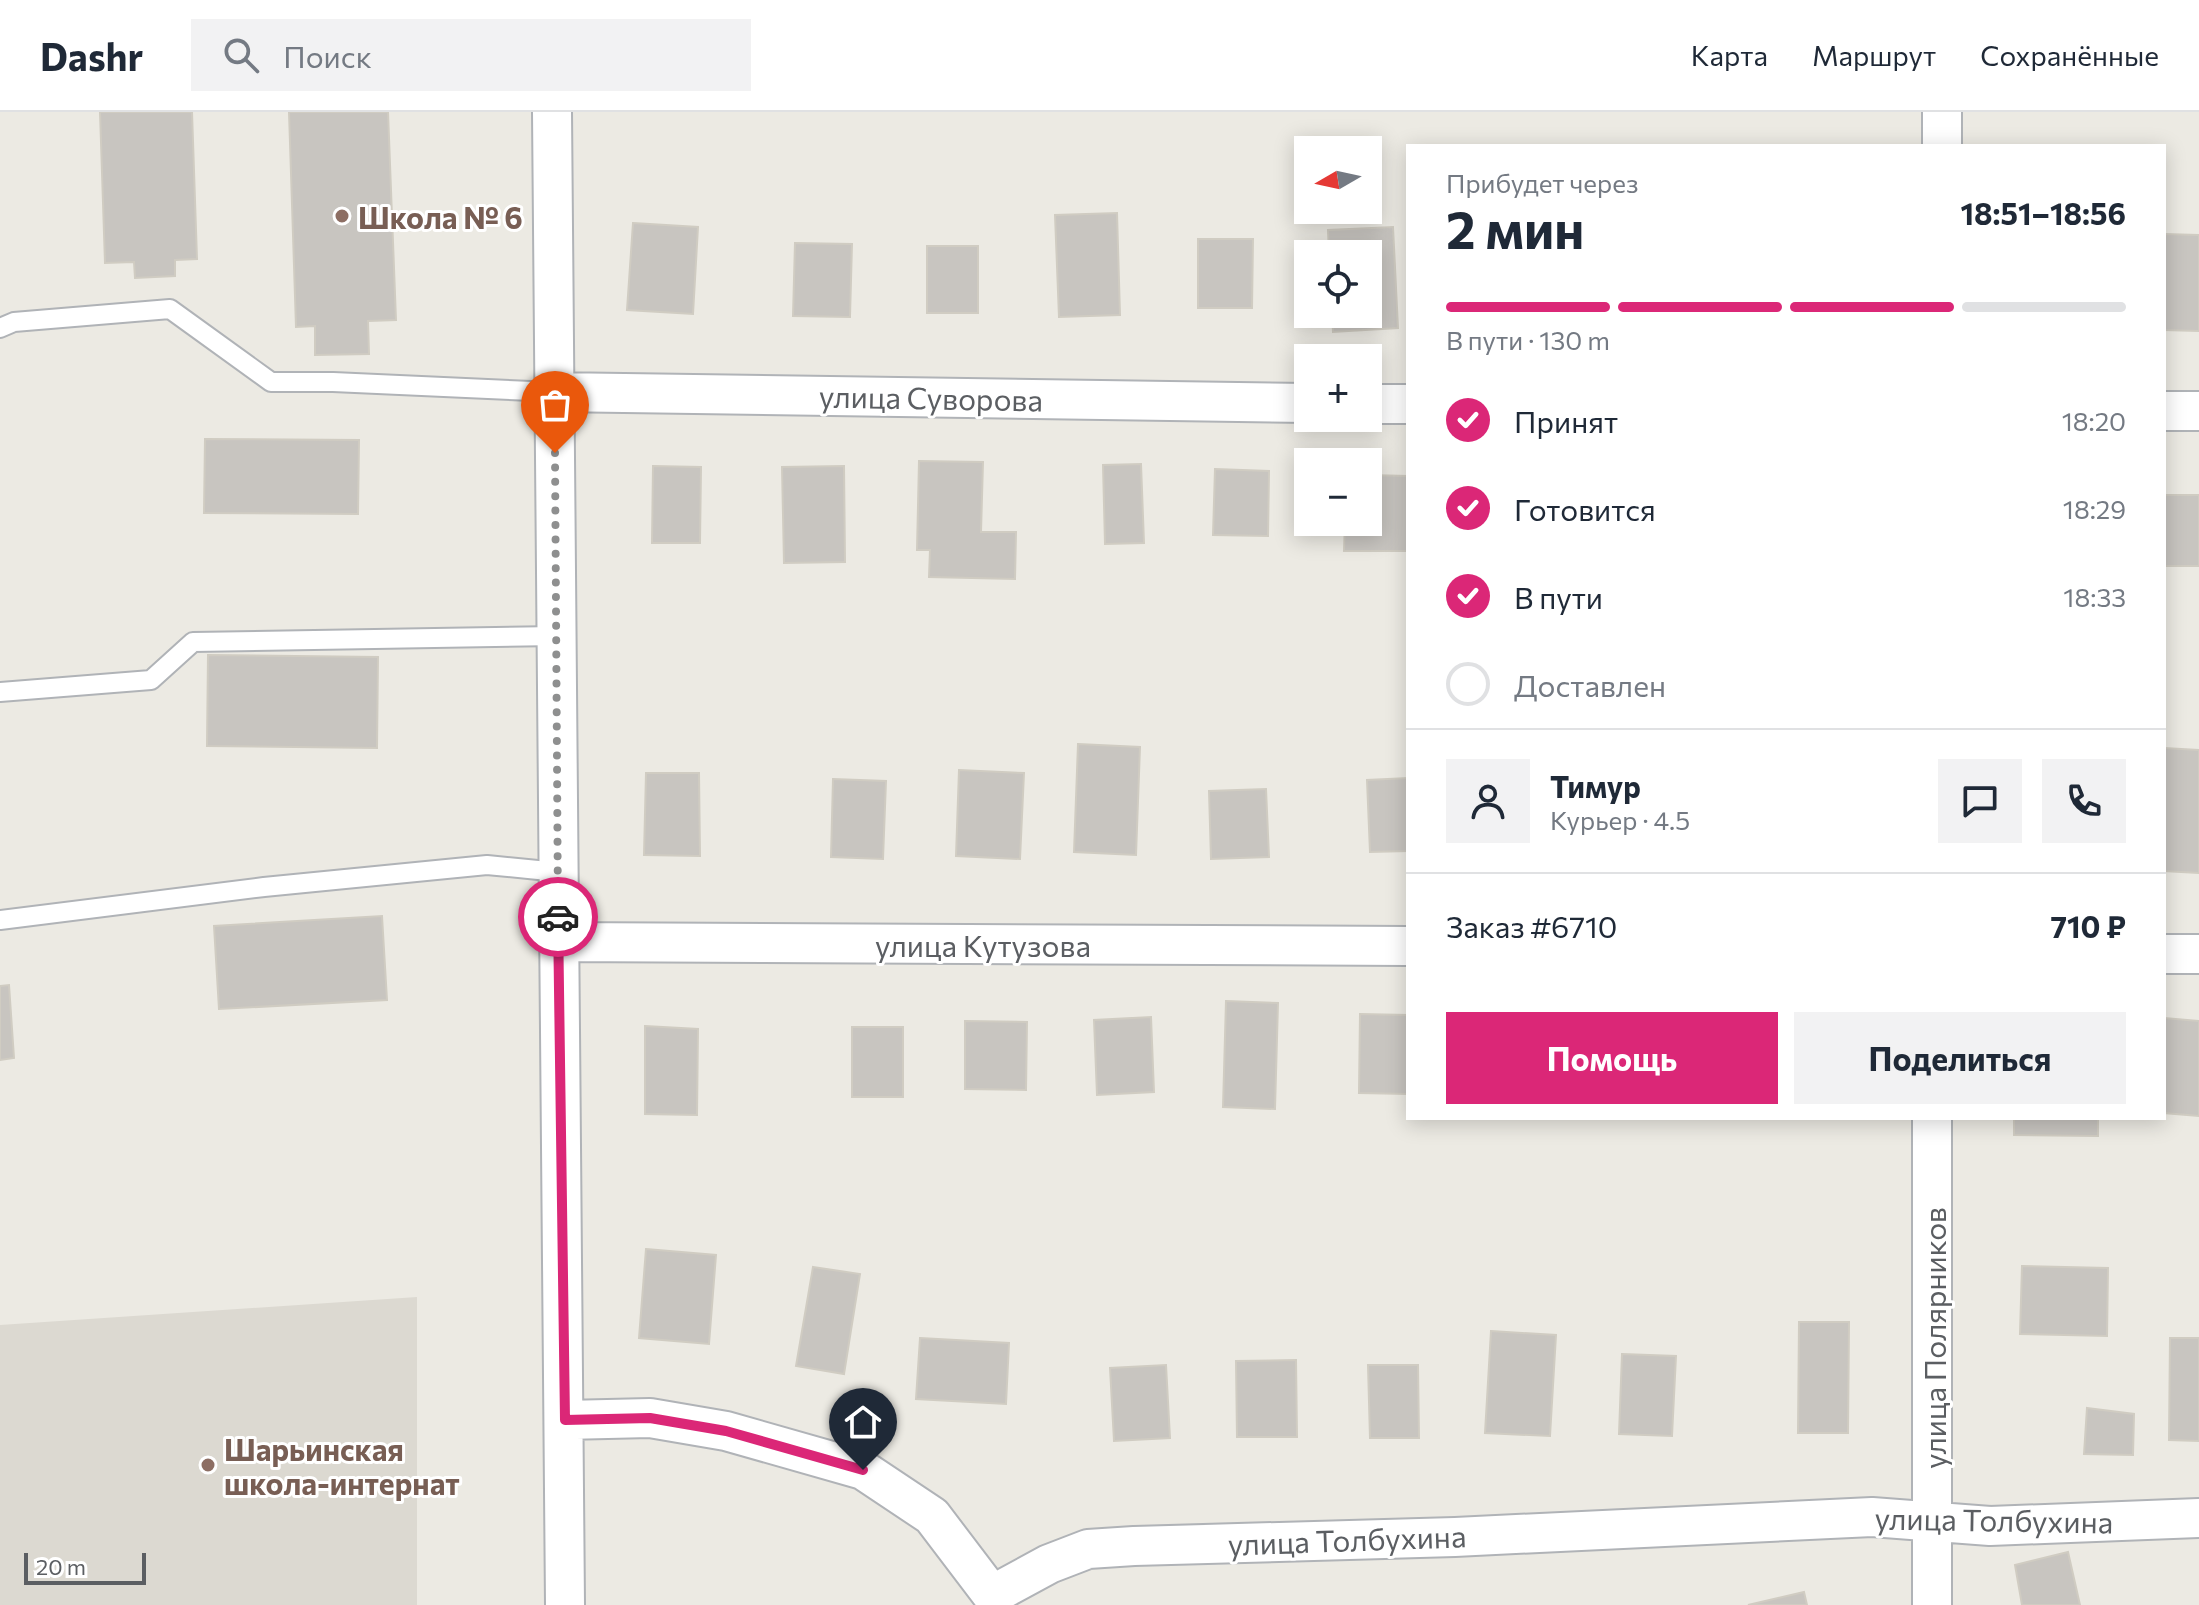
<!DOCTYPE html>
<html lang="ru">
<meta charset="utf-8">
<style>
:root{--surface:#fff;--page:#f2f2f3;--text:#1f2937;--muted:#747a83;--line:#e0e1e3;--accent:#db2777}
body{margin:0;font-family:Commissioner,sans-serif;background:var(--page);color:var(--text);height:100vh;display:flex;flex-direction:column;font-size:30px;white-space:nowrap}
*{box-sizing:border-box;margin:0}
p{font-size:26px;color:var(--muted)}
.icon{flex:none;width:44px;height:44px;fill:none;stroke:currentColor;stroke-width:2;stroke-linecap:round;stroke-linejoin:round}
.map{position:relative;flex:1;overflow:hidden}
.side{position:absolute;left:1406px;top:32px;width:760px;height:976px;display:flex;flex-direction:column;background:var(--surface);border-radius:0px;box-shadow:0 4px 20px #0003}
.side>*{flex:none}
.needle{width:52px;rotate:261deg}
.buttons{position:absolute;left:1294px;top:24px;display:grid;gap:16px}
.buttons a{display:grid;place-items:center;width:88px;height:88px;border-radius:0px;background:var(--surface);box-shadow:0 4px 20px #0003;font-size:40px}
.scale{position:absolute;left:24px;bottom:20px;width:122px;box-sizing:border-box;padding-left:8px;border:4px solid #5b5e62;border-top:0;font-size:22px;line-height:28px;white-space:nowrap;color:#5b5e62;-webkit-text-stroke:6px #fff;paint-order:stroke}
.pin{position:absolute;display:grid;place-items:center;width:68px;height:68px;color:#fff;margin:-82px -34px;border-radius:50% 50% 50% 0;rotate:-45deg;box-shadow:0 0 8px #0007}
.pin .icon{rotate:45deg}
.courier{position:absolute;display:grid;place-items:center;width:80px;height:80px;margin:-40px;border:6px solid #db2777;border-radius:50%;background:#fff;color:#222;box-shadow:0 2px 10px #0007}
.overview em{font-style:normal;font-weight:700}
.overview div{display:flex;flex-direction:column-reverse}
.overview{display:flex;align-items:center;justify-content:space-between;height:136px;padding:0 40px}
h1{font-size:52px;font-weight:700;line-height:60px}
.bar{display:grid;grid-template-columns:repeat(4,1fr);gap:12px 8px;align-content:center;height:96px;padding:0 40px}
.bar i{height:10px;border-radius:6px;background:var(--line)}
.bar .selected{background:var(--accent)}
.bar p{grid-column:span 4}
.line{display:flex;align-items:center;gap:20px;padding:0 40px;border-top:2px solid var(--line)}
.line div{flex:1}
.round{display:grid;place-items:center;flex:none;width:84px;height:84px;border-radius:0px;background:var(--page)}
ol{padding:0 40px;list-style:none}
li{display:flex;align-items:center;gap:24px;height:88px}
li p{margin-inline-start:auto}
li .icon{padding:8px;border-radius:50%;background:var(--accent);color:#fff;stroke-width:4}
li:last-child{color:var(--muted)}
li i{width:44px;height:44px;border:4px solid var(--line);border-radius:50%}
.primary-button{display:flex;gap:16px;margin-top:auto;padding:16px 40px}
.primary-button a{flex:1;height:92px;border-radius:0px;background:var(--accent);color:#fff;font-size:32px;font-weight:700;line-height:92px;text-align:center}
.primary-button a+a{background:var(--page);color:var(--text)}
header{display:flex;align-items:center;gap:48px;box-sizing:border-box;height:112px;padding:0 40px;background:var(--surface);border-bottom:2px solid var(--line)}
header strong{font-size:38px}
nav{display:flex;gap:44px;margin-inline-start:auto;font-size:28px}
.search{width:560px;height:72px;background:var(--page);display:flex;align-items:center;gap:20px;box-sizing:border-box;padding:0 28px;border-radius:0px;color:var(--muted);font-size:30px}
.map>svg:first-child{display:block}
.education{fill:#dcd9d1}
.building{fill:#c8c5c0;stroke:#d0ccc2;stroke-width:2}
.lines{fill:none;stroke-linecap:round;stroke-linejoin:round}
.service-casing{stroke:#b0b3b7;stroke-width:22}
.minor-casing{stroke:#b0b3b7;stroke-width:42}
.service{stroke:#fff;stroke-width:18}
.minor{stroke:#fff;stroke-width:38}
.done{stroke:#8e8f8f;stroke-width:8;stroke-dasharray:0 14.4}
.route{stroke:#db2777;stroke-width:10}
.education-dot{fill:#8d6e63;stroke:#fff;stroke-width:3}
.labels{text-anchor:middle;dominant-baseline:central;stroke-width:6;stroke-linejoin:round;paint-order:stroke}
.education-label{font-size:30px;font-weight:bold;fill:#785e54;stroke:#fff;text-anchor:start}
.street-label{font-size:30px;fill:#5b5e62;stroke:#fff}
</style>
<header>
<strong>Dashr</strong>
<div class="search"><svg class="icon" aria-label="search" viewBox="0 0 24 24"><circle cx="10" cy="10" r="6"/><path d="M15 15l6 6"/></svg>Поиск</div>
<nav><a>Карта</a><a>Маршрут</a><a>Сохранённые</a></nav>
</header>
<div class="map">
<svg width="2199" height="1493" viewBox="0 0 2199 1493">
<rect width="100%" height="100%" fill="#eceae3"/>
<path class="education" d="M417 1185V1493H0V1213Z"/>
<path class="building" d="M100 0H192L197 147 175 148V164L135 166 134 150 105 151Z
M289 0H388L396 208 368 209 369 242 315 243V214L296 215Z
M1117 101 1120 203 1059 205 1055 103Z
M633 111 698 115 693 202 627 198Z
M1393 115 1398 216 1333 220 1332 202H1368V142H1329L1328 118Z
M2164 122 2199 123V219L2164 218Z
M1198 127H1253L1252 196H1198Z
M795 131 852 132 850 205 793 204Z
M927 134H978V201H927Z
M205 327 359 328 358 402 204 401Z
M919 349 983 350 981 420H1016L1015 467 929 465 930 438H917Z
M1141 352 1144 431 1105 432 1103 353Z
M653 354 701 355 700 431H652Z
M844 354 845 450 784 451 782 355Z
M1215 357 1269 359 1268 424 1213 423Z
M1368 363 1408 364 1407 439H1344L1345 410H1368Z
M2164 383H2199V454H2164Z
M208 543 378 545 377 636 207 634Z
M1078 632 1140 635 1136 743 1074 740Z
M2164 636 2199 638V761L2164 759Z
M959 658 1024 661 1020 747 956 744Z
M646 661H699L700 744 644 743Z
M1408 666V739L1370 740 1367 668Z
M833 667 886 669 883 747 831 745Z
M1266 677 1269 745 1211 747 1209 679Z
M382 804 387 888 219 897 214 814Z
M9 873 14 946 0 948V874Z
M1226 889 1278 891 1275 997 1223 995Z
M1360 902 1408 903V982L1359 981Z
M1151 905 1154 980 1097 983 1094 908Z
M2164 906 2199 909V1004L2164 1001Z
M965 909 1027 910 1026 978 965 977Z
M645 914 698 917 697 1003 645 1002Z
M852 915H903V985H852Z
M2014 1006H2098V1024L2014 1023Z
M646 1137 716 1143 709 1232 639 1226Z
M2022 1154 2108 1156 2107 1224 2020 1222Z
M813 1155 860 1162 844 1262 796 1254Z
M1799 1210H1849L1848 1321H1798Z
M1491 1219 1556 1223 1550 1324 1485 1321Z
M920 1226 1009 1231 1006 1292 916 1287Z
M2170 1226H2199V1329L2169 1328Z
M1622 1242 1676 1244 1672 1324 1619 1322Z
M1296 1248 1297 1325H1237L1236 1249Z
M1166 1253 1170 1326 1114 1329 1110 1256Z
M1368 1253H1418L1419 1326H1370Z
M2087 1296 2134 1302 2133 1343 2084 1342Z
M2068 1440 2080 1493H2022L2015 1453Z
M1804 1480 1807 1493H1748Z"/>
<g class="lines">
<defs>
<path id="service" d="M0 216 14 210 170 197 271 270H333L554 280
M0 580 151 568 193 530 557 524
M0 808 264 775 487 753 558 760"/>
<path id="minor" d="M552 0 565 1493
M1942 0V34
M554 280 1308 291
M1368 292H1408
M2164 299H2199
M558 830 1408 834
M2164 842H2199
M1932 1006V1493
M565 1308 650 1306 726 1319 863 1358 932 1404 992 1483 1049 1452 1088 1437 1134 1434 1455 1425 1872 1405 1990 1414 2199 1406"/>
</defs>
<use href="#service" class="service-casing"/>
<use href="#minor" class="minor-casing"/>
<use href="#service" class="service"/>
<use href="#minor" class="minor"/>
</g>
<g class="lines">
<path class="done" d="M555 341 558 805"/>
<path class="route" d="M558 805 565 1308 650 1306 726 1319 863 1358"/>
</g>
<g class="education-dot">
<circle cx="342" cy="104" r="8"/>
<circle cx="208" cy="1353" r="8"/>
</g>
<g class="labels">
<g class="education-label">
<text x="358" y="104">Школа № 6</text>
<text x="224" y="1336">Шарьинская<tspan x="224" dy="34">школа-интернат</tspan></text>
</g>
<g class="street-label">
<text transform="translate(931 285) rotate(1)">улица Суворова</text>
<text x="983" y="832">улица Кутузова</text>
<text transform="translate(1933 1226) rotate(-90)">улица Полярников</text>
<text transform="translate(1994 1407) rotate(1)">улица Толбухина</text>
<text transform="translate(1347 1427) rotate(-2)">улица Толбухина</text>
</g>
</g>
</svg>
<div class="buttons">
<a><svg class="needle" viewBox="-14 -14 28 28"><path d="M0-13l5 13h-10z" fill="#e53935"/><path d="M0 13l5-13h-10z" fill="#747a83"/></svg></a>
<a><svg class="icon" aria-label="locate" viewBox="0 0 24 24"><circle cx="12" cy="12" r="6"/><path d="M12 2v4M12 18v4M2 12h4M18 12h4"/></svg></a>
<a>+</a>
<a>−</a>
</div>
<div class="scale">20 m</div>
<div class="pin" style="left:555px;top:341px;background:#ea580c"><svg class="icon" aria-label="bag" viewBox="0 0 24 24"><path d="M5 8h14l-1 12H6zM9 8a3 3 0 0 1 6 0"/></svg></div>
<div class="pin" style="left:863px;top:1358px;background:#1f2937"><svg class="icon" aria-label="home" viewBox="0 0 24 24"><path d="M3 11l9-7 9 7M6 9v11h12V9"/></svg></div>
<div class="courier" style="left:558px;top:805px"><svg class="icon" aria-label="car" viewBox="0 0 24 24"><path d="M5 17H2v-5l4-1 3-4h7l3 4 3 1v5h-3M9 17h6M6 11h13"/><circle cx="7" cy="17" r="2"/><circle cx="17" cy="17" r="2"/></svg></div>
<section class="side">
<div class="overview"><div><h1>2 мин</h1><p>Прибудет через</p></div><em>18:51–18:56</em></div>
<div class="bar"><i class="selected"></i><i class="selected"></i><i class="selected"></i><i></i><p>В пути · 130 m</p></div>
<ol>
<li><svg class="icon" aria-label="check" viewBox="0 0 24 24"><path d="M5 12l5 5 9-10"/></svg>Принят<p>18:20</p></li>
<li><svg class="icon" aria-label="check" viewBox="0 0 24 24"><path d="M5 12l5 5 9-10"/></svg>Готовится<p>18:29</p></li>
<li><svg class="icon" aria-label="check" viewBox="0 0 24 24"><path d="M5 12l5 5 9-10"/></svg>В пути<p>18:33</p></li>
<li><i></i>Доставлен</li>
</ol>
<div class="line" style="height:144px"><a class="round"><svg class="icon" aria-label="person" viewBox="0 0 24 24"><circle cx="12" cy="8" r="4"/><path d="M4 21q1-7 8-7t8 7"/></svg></a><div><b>Тимур</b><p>Курьер · 4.5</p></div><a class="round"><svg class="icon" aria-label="chat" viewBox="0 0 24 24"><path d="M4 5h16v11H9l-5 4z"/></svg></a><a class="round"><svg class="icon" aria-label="phone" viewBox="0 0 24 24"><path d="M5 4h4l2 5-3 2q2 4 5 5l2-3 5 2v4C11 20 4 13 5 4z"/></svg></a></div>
<div class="line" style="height:104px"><div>Заказ #6710</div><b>710 ₽</b></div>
<div class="primary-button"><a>Помощь</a><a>Поделиться</a></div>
</section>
</div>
